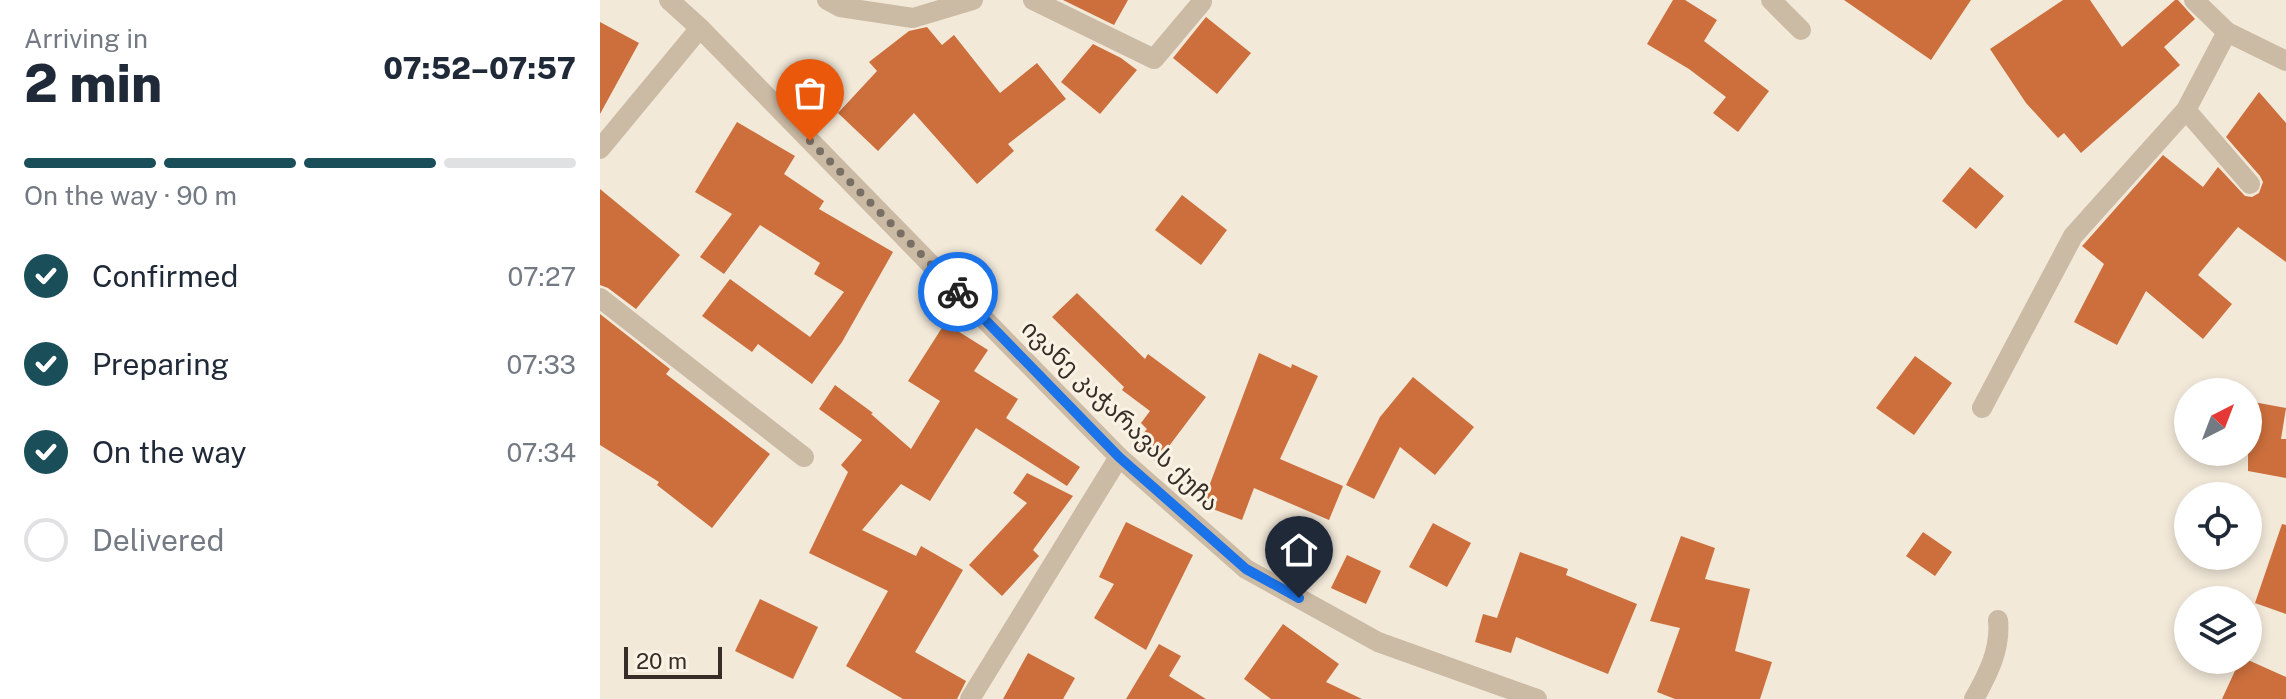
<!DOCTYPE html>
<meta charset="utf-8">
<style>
:root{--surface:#fff;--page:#f2f2f3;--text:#1f2937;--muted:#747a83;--line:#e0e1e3;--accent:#1a4e59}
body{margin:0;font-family:"Public Sans","Noto Sans Georgian",sans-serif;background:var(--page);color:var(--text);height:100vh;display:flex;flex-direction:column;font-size:30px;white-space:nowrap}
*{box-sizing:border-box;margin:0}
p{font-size:26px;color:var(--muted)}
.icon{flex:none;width:44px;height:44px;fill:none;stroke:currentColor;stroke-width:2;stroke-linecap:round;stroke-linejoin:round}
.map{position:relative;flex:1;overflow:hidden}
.drawer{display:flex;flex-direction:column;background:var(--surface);width:600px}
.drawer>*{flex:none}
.needle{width:52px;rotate:42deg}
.tools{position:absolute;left:1574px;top:378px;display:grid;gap:16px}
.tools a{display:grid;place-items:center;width:88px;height:88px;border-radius:50%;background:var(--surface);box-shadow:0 4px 12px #0003;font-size:40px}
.scale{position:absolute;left:24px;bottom:20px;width:98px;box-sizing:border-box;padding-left:8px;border:4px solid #362d26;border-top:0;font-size:22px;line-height:28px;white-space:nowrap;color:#362d26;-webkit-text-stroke:6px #faf3e5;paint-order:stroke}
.pin{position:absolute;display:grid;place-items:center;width:68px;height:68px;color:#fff;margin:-82px -34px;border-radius:50% 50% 50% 0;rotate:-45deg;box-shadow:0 0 8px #0007}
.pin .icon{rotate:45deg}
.courier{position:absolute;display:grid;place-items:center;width:80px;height:80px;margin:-40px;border:6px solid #1a73e8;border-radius:50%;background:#fff;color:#222;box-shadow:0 2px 10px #0007}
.head em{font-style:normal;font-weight:800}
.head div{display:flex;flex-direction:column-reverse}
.head{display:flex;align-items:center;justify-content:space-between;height:136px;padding:0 24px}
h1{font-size:52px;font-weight:800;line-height:60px}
.bar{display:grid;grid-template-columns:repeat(4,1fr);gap:12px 8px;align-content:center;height:96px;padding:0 24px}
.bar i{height:10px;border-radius:6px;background:var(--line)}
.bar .selected{background:var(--accent)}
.bar p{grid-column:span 4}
ol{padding:0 24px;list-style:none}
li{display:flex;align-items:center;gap:24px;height:88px}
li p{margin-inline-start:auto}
li .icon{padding:8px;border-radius:50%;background:var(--accent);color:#fff;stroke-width:4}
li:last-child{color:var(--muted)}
li i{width:44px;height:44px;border:4px solid var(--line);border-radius:50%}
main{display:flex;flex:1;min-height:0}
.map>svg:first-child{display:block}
.building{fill:#cc6f3d}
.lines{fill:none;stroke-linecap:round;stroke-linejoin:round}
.service{stroke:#cbbaa4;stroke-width:20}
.minor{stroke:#cbbaa4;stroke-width:20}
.tertiary{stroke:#cbbaa4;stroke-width:20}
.done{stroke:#786f65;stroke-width:8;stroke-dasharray:0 14.4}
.route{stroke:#1a73e8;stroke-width:10}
.labels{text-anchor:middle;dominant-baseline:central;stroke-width:6;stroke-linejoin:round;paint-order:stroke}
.street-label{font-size:24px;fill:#362d26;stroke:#faf3e5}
</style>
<main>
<section class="drawer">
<div class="head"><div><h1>2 min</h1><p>Arriving in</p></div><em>07:52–07:57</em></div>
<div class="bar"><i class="selected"></i><i class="selected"></i><i class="selected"></i><i></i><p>On the way · 90 m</p></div>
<ol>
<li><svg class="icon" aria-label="check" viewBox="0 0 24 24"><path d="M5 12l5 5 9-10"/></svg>Confirmed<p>07:27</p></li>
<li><svg class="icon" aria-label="check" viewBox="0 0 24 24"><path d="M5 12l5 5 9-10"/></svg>Preparing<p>07:33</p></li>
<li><svg class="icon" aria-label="check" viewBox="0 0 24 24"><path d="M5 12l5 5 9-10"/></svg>On the way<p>07:34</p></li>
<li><i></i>Delivered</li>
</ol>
</section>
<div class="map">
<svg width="1686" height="699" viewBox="0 0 1686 699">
<rect width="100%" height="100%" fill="#f2e9d9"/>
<path class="building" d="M463 0H528L514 25Z
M1073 0H1085L1117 20 1104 41 1169 91 1138 132 1113 113 1126 97 1089 69 1047 44Z
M1244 0H1371L1331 60Z
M1463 0H1490L1522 47 1575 0H1578L1595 19 1564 47 1580 65 1481 153 1464 133 1458 138 1426 103 1390 49Z
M606 17 651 53 617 94 573 58Z
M0 22 39 43 0 114Z
M327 27 342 45 354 35 400 93 437 63 466 99 408 144 414 151 377 184 314 113 278 151 238 113 277 71 269 62 309 31Z
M493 44 521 58 537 70 500 114 461 82Z
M1659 92 1686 123V262L1638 227 1598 275 1632 304 1603 339 1546 291 1517 345 1474 322 1504 264 1482 246 1484 244 1563 155 1603 187 1618 167 1645 196 1652 197 1659 193 1663 182 1660 176 1626 137Z
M137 122 195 156 184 174 224 201 219 209 293 252 242 342 212 384 158 344 152 352 102 316 130 279 210 337 244 292 214 274 220 263 160 225 124 274 100 257 132 214 95 192Z
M1370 167 1404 196 1376 229 1342 201Z
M0 189 80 255 36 309 8 288 0 285Z
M582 195 627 230 601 265 555 230Z
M477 293 545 359 548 354 606 397 557 462 534 445 547 429 541 423 550 411 522 390 524 387 452 317Z
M0 314 70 369 66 374 170 454 112 528 57 485 59 482 0 445Z
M345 323 388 350 374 371 418 399 406 418 480 467 467 486 376 428 330 501 301 484 262 530 316 556 321 546 363 570 315 652 366 681 357 699H303L246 666 288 591 209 553 248 472 241 465 262 440 219 409 235 385 273 413 271 414 311 449 340 401 308 381Z
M659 353 691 368 692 364 718 376 680 459 743 486 729 520 654 488 642 520 602 505Z
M1315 356 1352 383 1314 435 1276 408Z
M813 377 874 427 835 475 800 447 774 499 746 485 780 417Z
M1648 401 1686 408 1681 439H1686V478L1648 471Z
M427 473 473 496 433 550 439 556 402 596 369 565 427 503 413 493Z
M526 522 593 555 546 650 494 618 514 584 499 577Z
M833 523 871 543 847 587 809 567Z
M1682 524 1686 525V614L1655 603Z
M1323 532 1352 552 1335 576 1306 556Z
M1081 536 1115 548 1105 579 1150 589 1135 651 1172 662 1160 699H1075L1057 692 1080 628 1050 621Z
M920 552 968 569 966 575 1037 604 1008 674 916 637 911 653 875 642 883 614 897 618Z
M747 555 781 571 766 604 731 588Z
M160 599 218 627 193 679 135 651Z
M683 624 739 664 726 682 762 699H671L644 679Z
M559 644 581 656 569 676 606 699H526Z
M428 653 475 678 463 699H403Z
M1640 660H1648L1686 677V699H1622Z"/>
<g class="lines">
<path class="service" d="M433 0 554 59 602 2
M1171 0 1201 30
M1627 32 1586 110 1650 184
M1382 408 1473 236 1586 110
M370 699 519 457
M1374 699C1388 674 1401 649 1398 620"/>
<path class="minor" d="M69 0 100 28 519 457 646 569 778 642 937 699
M227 0 240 7 313 18 373 0
M0 149 100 28
M0 298 204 457"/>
<path class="tertiary" d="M1594 0 1627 32 1686 61"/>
</g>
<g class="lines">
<path class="done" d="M210 141 358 292"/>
<path class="route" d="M358 292 519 457 646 569 699 598"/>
</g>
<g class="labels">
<g class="street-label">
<text transform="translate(521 415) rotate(44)">ივანე კაჭარავას ქუჩა</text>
</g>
</g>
</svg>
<div class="tools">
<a><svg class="needle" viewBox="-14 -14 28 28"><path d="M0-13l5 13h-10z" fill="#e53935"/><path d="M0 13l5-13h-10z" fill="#747a83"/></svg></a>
<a><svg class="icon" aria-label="locate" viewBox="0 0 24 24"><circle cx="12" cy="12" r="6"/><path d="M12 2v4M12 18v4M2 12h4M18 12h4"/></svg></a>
<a><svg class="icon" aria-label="layers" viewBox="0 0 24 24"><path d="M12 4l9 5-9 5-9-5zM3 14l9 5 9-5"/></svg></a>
</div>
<div class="scale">20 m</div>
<div class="pin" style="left:210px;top:141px;background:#ea580c"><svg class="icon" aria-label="bag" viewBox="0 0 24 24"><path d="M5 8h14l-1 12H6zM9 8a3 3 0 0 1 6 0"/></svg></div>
<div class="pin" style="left:699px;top:598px;background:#1f2937"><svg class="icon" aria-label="home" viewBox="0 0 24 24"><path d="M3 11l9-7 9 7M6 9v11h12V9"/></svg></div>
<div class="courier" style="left:358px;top:292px"><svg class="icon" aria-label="bike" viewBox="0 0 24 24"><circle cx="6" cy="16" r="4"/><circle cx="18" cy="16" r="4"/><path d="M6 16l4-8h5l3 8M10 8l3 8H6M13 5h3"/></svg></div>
</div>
</main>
